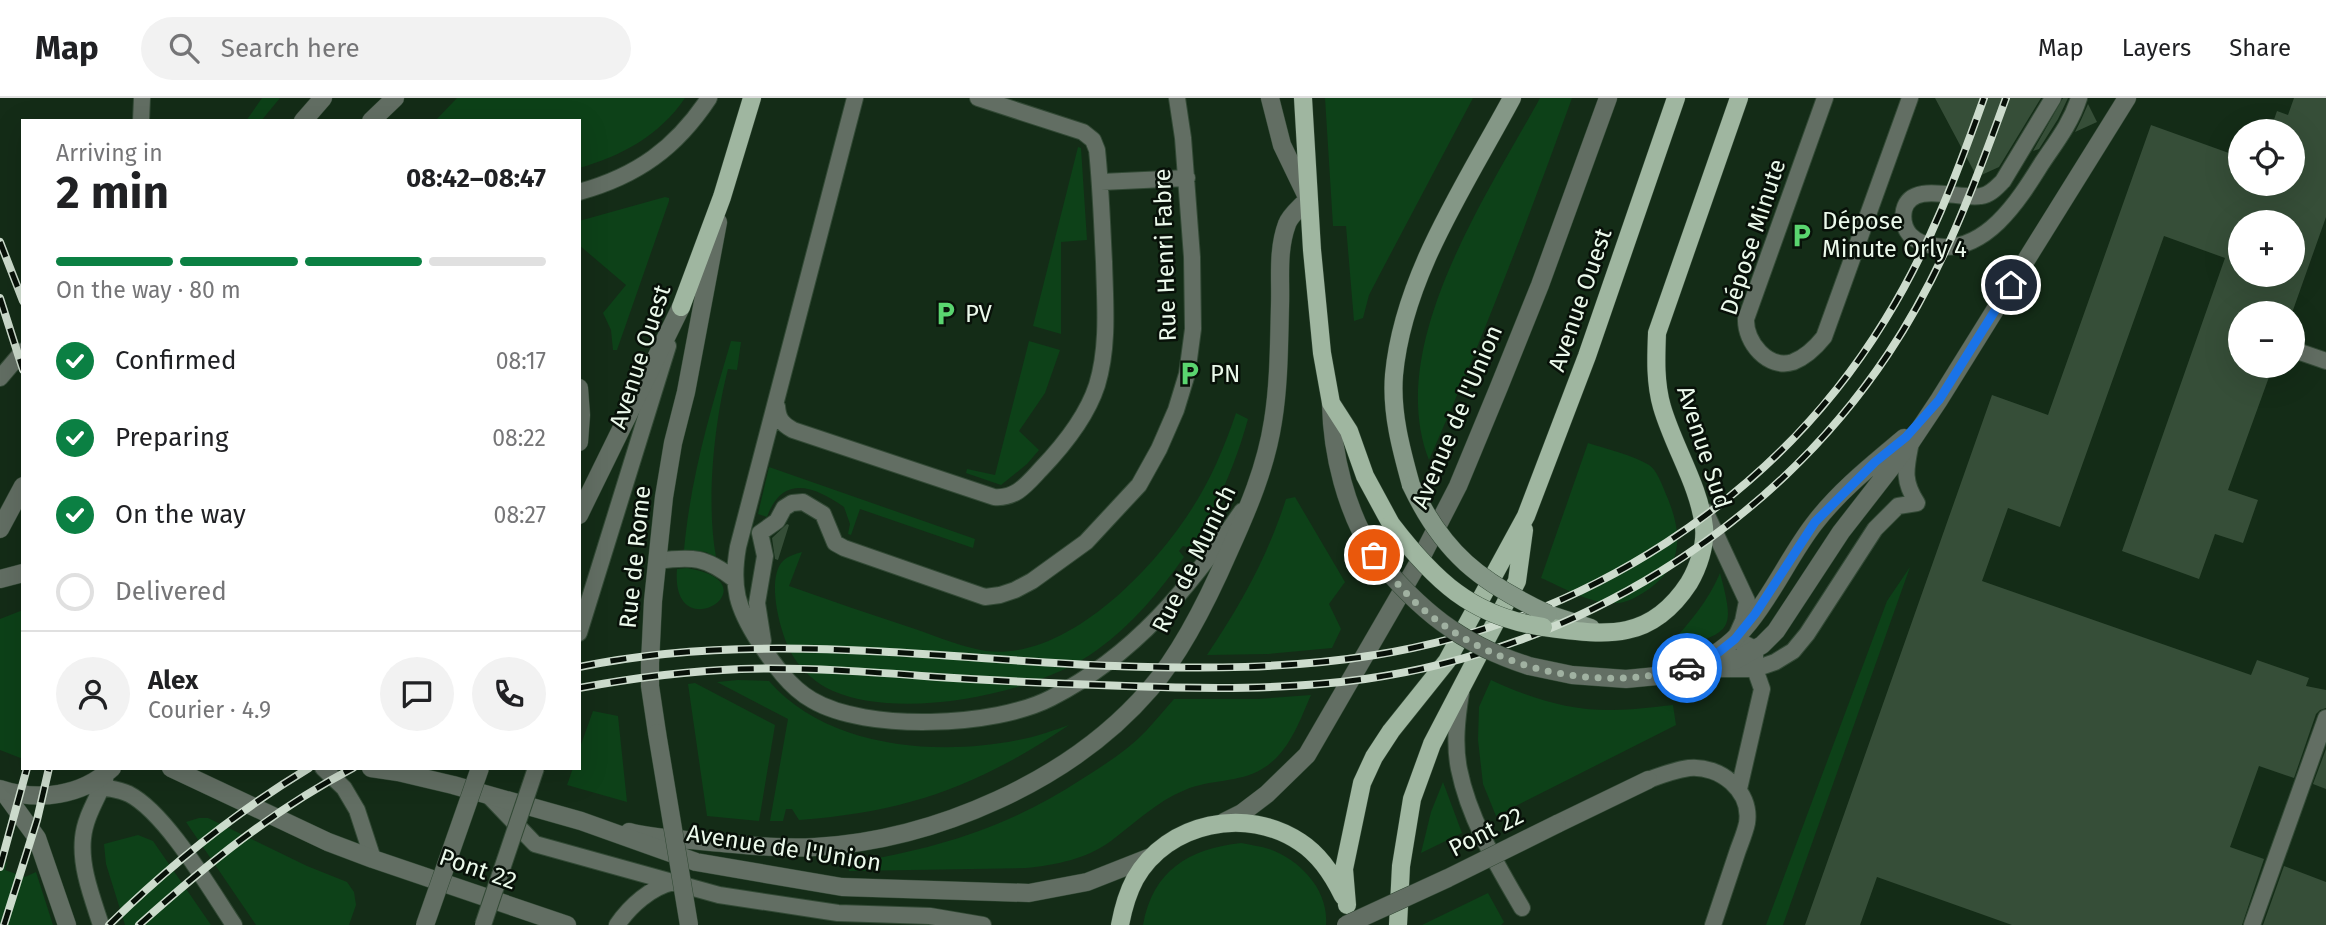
<!DOCTYPE html>
<meta charset="utf-8">
<style>
:root{--surface:#fff;--page:#f2f2f2;--text:#202124;--muted:#757577;--line:#e0e0e0;--accent:#0b8043}
body{margin:0;font-family:"Fira Sans",sans-serif;background:var(--page);color:var(--text);height:100vh;display:flex;flex-direction:column;font-size:26px;white-space:nowrap}
*{box-sizing:border-box;margin:0}
p{font-size:23px;color:var(--muted)}
.icon{flex:none;width:38px;height:38px;fill:none;stroke:currentColor;stroke-width:2;stroke-linecap:round;stroke-linejoin:round}
.map{position:relative;flex:1;overflow:hidden}
.side{position:absolute;left:21px;top:21px;width:560px;height:651px;display:flex;flex-direction:column;background:var(--surface);border-radius:0px;box-shadow:0 7px 28px #0002}
.side>*{flex:none}
.tools{position:absolute;left:2228px;top:21px;display:grid;gap:14px}
.tools a{display:grid;place-items:center;width:77px;height:77px;border-radius:50%;background:var(--surface);box-shadow:0 7px 28px #0002;font-size:35px}
.pin{position:absolute;display:grid;place-items:center;width:60px;height:60px;color:#fff;margin:-30px;border:4px solid #fff;border-radius:50%;box-shadow:0 2px 7px #0007}
.courier{position:absolute;display:grid;place-items:center;width:70px;height:70px;margin:-35px;border:5px solid #1a73e8;border-radius:50%;background:#fff;color:#222;box-shadow:0 2px 9px #0007}
.overview em{font-style:normal;font-weight:700}
.overview div{display:flex;flex-direction:column-reverse}
.overview{display:flex;align-items:center;justify-content:space-between;height:119px;padding:0 35px}
h1{font-size:46px;font-weight:700;line-height:52px}
.bar{display:grid;grid-template-columns:repeat(4,1fr);gap:10px 7px;align-content:center;height:84px;padding:0 35px}
.bar i{height:9px;border-radius:5px;background:var(--line)}
.bar .on{background:var(--accent)}
.bar p{grid-column:span 4}
.line{display:flex;align-items:center;gap:18px;padding:0 35px;border-top:2px solid var(--line)}
.line div{flex:1}
.round{display:grid;place-items:center;flex:none;width:74px;height:74px;border-radius:37px;background:var(--page)}
ol{padding:0 35px;list-style:none}
li{display:flex;align-items:center;gap:21px;height:77px}
li p{margin-inline-start:auto}
li .icon{padding:7px;border-radius:50%;background:var(--accent);color:#fff;stroke-width:4}
li:last-child{color:var(--muted)}
li i{width:38px;height:38px;border:4px solid var(--line);border-radius:50%}
header{display:flex;align-items:center;gap:42px;box-sizing:border-box;height:98px;padding:0 35px;background:var(--surface);border-bottom:2px solid var(--line)}
header strong{font-size:33px}
nav{display:flex;gap:38px;margin-inline-start:auto;font-size:24px}
.search{width:490px;height:63px;background:var(--page);display:flex;align-items:center;gap:18px;box-sizing:border-box;padding:0 24px;border-radius:38px;color:var(--muted);font-size:26px}
.map>svg:first-child{display:block}
.green{fill:#0d4118}
.building{fill:#364e38;fill-rule:evenodd}
.lines{fill:none;stroke-linecap:round;stroke-linejoin:round}
.service-casing{stroke:#324935;stroke-width:18}
.minor-casing{stroke:#324935;stroke-width:19}
.tertiary-casing{stroke:#324935;stroke-width:19}
.secondary-casing{stroke:#324935;stroke-width:19}
.primary-casing{stroke:#324935;stroke-width:19}
.service{stroke:#626e63;stroke-width:16}
.minor{stroke:#626e63;stroke-width:18}
.tertiary{stroke:#626e63;stroke-width:18}
.secondary{stroke:#849786;stroke-width:18}
.primary{stroke:#9fb6a0;stroke-width:18}
.rail-casing{stroke:#ccdbcc;stroke-width:8}
.rail{stroke:#081109;stroke-width:5;stroke-dasharray:16;stroke-linecap:butt}
.service-bridge-casing{stroke:#324935;stroke-width:18;stroke-linecap:butt}
.minor-bridge-casing{stroke:#324935;stroke-width:19;stroke-linecap:butt}
.secondary-bridge-casing{stroke:#324935;stroke-width:19;stroke-linecap:butt}
.primary-bridge-casing{stroke:#324935;stroke-width:19;stroke-linecap:butt}
.service-bridge{stroke:#626e63;stroke-width:16}
.minor-bridge{stroke:#626e63;stroke-width:18}
.secondary-bridge{stroke:#849786;stroke-width:18}
.primary-bridge{stroke:#9fb6a0;stroke-width:18}
.done{stroke:#a0b1a1;stroke-width:7;stroke-dasharray:0 12.6}
.route{stroke:#1a73e8;stroke-width:9}
.labels{text-anchor:middle;dominant-baseline:central;stroke-width:5;stroke-linejoin:round;paint-order:stroke}
.poi-label{font-size:24px;fill:#ebf9eb;stroke:#081109;text-anchor:start}
.street-label{font-size:24px;fill:#ebf9eb;stroke:#081109}
</style>
<header>
<strong>Map</strong>
<div class="search"><svg class="icon" aria-label="search" viewBox="0 0 24 24"><circle cx="10" cy="10" r="6"/><path d="M15 15l6 6"/></svg>Search here</div>
<nav><a>Map</a><a>Layers</a><a>Share</a></nav>
</header>
<div class="map">
<svg width="2326" height="827" viewBox="0 0 2326 827">
<rect width="100%" height="100%" fill="#142c17"/>
<path class="green" d="M262 0H280L261 23H246Z
M457 0H685C660 37 622 58 579 70V23H435Z
M1325 0H1473L1382 172 1369 197 1363 220 1354 223 1346 128H1333Z
M1540 0H1572C1528 122 1482 243 1429 362 1384 248 1487 97 1540 0Z
M1078 49 1081 50 1087 142 1061 144V236L1033 228Z
M665 99 669 100V103L617 252H613L611 232 603 215 626 187 579 147V123Z
M731 243 741 244 737 272 728 271C714 325 706 404 716 459L706 454 684 452C691 377 710 315 731 243Z
M1029 243 1060 252 1045 295 1019 333 1039 352 1027 366 1001 387 966 375 967 371 995 377Z
M1236 315 1248 321C1235 368 1217 409 1191 450L1183 448 1179 453 1184 459C1160 493 1132 527 1097 552 1038 596 902 623 833 593 818 587 801 572 793 558 781 539 765 481 783 463 788 458 795 456 802 454L789 488C831 503 873 517 915 531 938 539 962 549 986 553 1065 563 1150 475 1189 415 1210 384 1224 350 1236 315Z
M1588 345C1606 351 1633 357 1649 367 1656 371 1662 386 1665 394 1682 432 1686 467 1646 493 1638 498 1627 505 1617 505 1592 507 1564 490 1541 480Z
M769 369 975 441 973 450 860 411 851 437 848 436 850 426 844 409C813 387 782 377 767 419L758 416Z
M1295 399 1345 484 1329 506 1341 531 1332 550 1268 556 1207 557C1241 506 1267 460 1286 401Z
M1910 469 1783 827H1766L1887 503Z
M687 470C778 485 670 554 677 471Z
M1720 475C1737 538 1729 532 1673 553L1669 549 1671 545C1691 523 1708 503 1720 475Z
M23 512V661L0 652V521Z
M738 582 769 583C828 651 941 659 1023 641 1039 638 1054 632 1069 627 979 688 907 714 799 722L792 711H786L783 723H770L788 621 717 584Z
M1491 582C1530 600 1570 613 1613 612 1632 612 1653 609 1673 607L1676 627 1496 718 1483 686 1478 642 1479 609Z
M695 585 775 627 759 723 707 718 688 586Z
M1311 597C1299 624 1289 655 1262 671 1239 685 1210 681 1185 692 1156 704 1136 724 1111 743 1086 761 1056 767 1026 770L849 773V765C937 751 1007 730 1082 681 1104 667 1128 652 1146 633 1156 622 1165 611 1174 601H1258Z
M593 613 618 618 627 704 567 687 573 670H579V652Z
M1443 684 1462 735 1421 755 1431 714Z
M199 720H208L307 768 347 784 354 794 356 807 349 827H256L186 724Z
M138 737 153 743 211 827H125L106 766 104 746Z
M1241 745C1250 747 1260 748 1269 751 1300 762 1329 792 1326 827H1143C1153 772 1189 751 1241 745Z
M7 764 5 772 25 779 36 774 53 827H0V773Z
M1488 795 1504 824 1501 827H1422Z"/>
<path class="building" d="M1935 0H2041L1999 69 1977 79Z
M2063 0H2068L2058 21 2039 51 2033 53Z
M2294 0H2326V119L2292 215H2240V268H2273L2228 392 2258 402 2243 445 2215 436 2199 481 2122 453 2225 160 2164 138 2060 429 2008 410 1982 483 2251 577 2257 562 2309 580 2306 588 2326 592V610L2320 612 2316 616 2294 680 2259 668 2230 749 2264 761 2242 827H2012L1877 779 1860 827H1805L1992 297 2048 317 2151 27 2240 59V86H2292V33H2270L2277 13 2288 17ZM2240 124H2292V177H2240Z
M2088 6 2097 24 2075 34 2081 22Z
M787 426 789 427 778 462 775 461 772 440Z
M2326 651V691L2313 686Z
M2284 768 2326 784V827H2263Z"/>
<g class="lines">
<defs>
<path id="service" d="M855 0 738 449C731 489 737 510 759 544 773 565 789 589 812 602 866 634 995 629 1051 600 1135 557 1189 490 1242 413
M1825 0 1746 221C1745 244 1768 272 1793 264 1806 259 1816 249 1824 239L1910 0
M2053 0 2003 83C1996 90 1990 97 1981 98 1959 102 1911 82 1904 112 1902 122 1904 130 1910 137 1917 144 1925 147 1934 148 1985 157 2019 102 2042 65 2056 44 2071 25 2079 0
M141 23 142 0
M1101 84 1187 80
M579 94C637 78 676 50 709 0
M2300 254 2326 263
M0 280 23 253
M777 308C778 321 782 326 793 332L994 399C1016 401 1027 386 1041 371 1064 347 1087 318 1097 287 1109 248 1105 204 1104 164 1102 127 1101 90 1097 52L1093 42 1083 34 978 0
M1705 413 1747 503 1743 523 1735 541 1755 551V571L1762 591 1739 691
M657 463C693 458 706 459 734 481
M579 535 668 248
M763 543 757 505 765 458 760 435 777 423 784 410 792 405 803 404 823 416 835 445 844 450 985 499 1000 497 1015 492 1032 483 1086 444 1139 387 1159 351 1176 312 1187 276 1193 231 1192 159 1183 40 1177 0
M1714 571H1755L1775 564 1793 553 1807 536 1875 431 1898 408 1917 405C1902 382 1906 370 1911 344
M1461 595C1457 620 1454 646 1459 671 1469 721 1497 767 1522 810
M323 670 344 690 357 712 373 761
M1648 682C1661 677 1675 672 1689 670 1720 667 1752 693 1747 725 1745 735 1740 746 1737 755 1729 779 1721 803 1713 827
M86 688C100 689 116 690 129 696 166 715 210 791 234 827
M489 698 535 746 719 797 838 815 930 818 983 827
M101 827C92 799 80 769 83 740 85 719 97 701 105 682
M617 827C630 808 651 789 674 784
M2252 827 2326 620"/>
<path id="minor" d="M303 23 323 0
M371 23 395 0
M579 290 581 317 579 344
M1331 305C1332 357 1346 412 1374 457
M579 417 681 209
M0 431 23 388
M1702 563C1757 538 1779 471 1814 426 1839 393 1873 366 1904 340
M1529 568 1572 577 1626 581 1657 578 1736 562 1762 547 1776 533 1841 434 1911 344 1939 302 2127 0
M657 635 650 588V565L653 503 664 399 673 345 686 294 718 124
M171 670 328 744 373 761 567 827
M3 693 37 740 67 827
M1557 726 1648 682
M629 734C655 741 683 741 711 744 745 747 780 751 815 749 935 742 1071 683 1150 591 1183 553 1209 499 1229 453 1248 411 1266 369 1273 323 1279 286 1279 246 1280 208 1281 181 1277 153 1287 126 1290 117 1301 109 1308 101L1282 47 1270 0"/>
<path id="tertiary" d="M0 481 23 475
M371 670 398 674 453 687 581 723 696 764 842 789 1029 795 1087 784 1153 758
M0 691C38 704 82 698 112 670
M1224 724 1242 715 1267 696 1307 657 1420 462 1458 388 1499 289 1540 187 1608 0"/>
<path id="secondary" d="M1411 387C1401 351 1391 314 1394 277 1403 178 1466 86 1512 0
M1548 516 1591 530"/>
<path id="primary" d="M1303 0 1312 152 1322 255 1331 305 1349 333 1365 378 1391 426
M681 209 722 99 752 0
M1543 529C1605 537 1650 545 1689 485 1698 470 1706 447 1704 429 1699 387 1674 350 1662 309 1655 285 1656 260 1657 235L1739 0
M1347 807 1344 771 1362 685 1374 659 1391 633 1447 563 1526 418 1587 258 1676 0
M1120 827C1123 811 1127 796 1135 781 1167 724 1247 708 1300 744 1320 757 1333 777 1343 798
M1398 827 1401 768 1412 701 1432 646 1517 483 1524 432"/>
</defs>
<use href="#service" class="service-casing"/>
<use href="#minor" class="minor-casing"/>
<use href="#tertiary" class="tertiary-casing"/>
<use href="#secondary" class="secondary-casing"/>
<use href="#primary" class="primary-casing"/>
<use href="#service" class="service"/>
<use href="#minor" class="minor"/>
<use href="#tertiary" class="tertiary"/>
<use href="#secondary" class="secondary"/>
<use href="#primary" class="primary"/>
<defs>
<path id="rail" d="M0 144 23 203
M0 200 23 272
M579 569C755 532 937 561 1115 568 1202 571 1289 571 1375 557 1582 524 1775 402 1885 222 1928 153 1957 76 1984 0
M579 590C633 580 686 573 741 571 806 569 872 574 937 579 1000 583 1063 586 1126 588 1205 591 1286 592 1365 581 1574 552 1771 431 1888 256 1941 177 1974 89 2006 0
M0 769 27 670
M4 827 37 722 49 670
M109 827C170 767 236 714 309 670
M139 827C206 767 273 712 353 670"/>
</defs>
<use href="#rail" class="rail-casing"/>
<use href="#rail" class="rail"/>
<defs>
<path id="service-bridge" d="M483 827 536 670"/>
<path id="minor-bridge" d="M1374 457C1419 512 1460 546 1529 568
M657 635 689 827
M425 827 480 670
M1346 827 1448 780 1557 726"/>
<path id="secondary-bridge" d="M1411 387C1443 455 1480 484 1548 516"/>
<path id="primary-bridge" d="M1391 426C1434 482 1471 518 1543 529"/>
</defs>
<use href="#service-bridge" class="service-bridge-casing"/>
<use href="#minor-bridge" class="minor-bridge-casing"/>
<use href="#secondary-bridge" class="secondary-bridge-casing"/>
<use href="#primary-bridge" class="primary-bridge-casing"/>
<use href="#service-bridge" class="service-bridge"/>
<use href="#minor-bridge" class="minor-bridge"/>
<use href="#secondary-bridge" class="secondary-bridge"/>
<use href="#primary-bridge" class="primary-bridge"/>
</g>
<g class="lines">
<path class="done" d="M1374 457C1389 476 1405 496 1424 512 1496 573 1597 595 1687 570"/>
<path class="route" d="M1687 570 1714 558 1735 541 1755 516 1815 424 1875 364 1906 339 1939 302 2011 187"/>
</g>
<defs>
<symbol id="parking-bare" viewBox="-9 -9 18 18"><path d="M-3.5-5.5H1a3.5 3.5 0 0 1 0 7H-1V5.5H-3.5ZM-1-3.4V-.6H.8a1.4 1.4 0 0 0 0-2.8Z" fill="#5ad56f" stroke="#081109" stroke-width="2.5" paint-order="stroke"/></symbol>
</defs>
<g fill-rule="evenodd">
<use href="#parking-bare" x="1784" y="120" width="35" height="35"/>
<use href="#parking-bare" x="928" y="198" width="35" height="35"/>
<use href="#parking-bare" x="1172" y="258" width="35" height="35"/>
</g>
<g class="labels">
<g class="poi-label">
<text x="1822" y="123">Dépose<tspan x="1822" dy="28">Minute Orly 4</tspan></text>
<text x="965" y="216">PV</text>
<text x="1210" y="276">PN</text>
</g>
<g class="street-label">
<text transform="translate(1753 139) rotate(-72)">Dépose Minute</text>
<text transform="translate(1165 157) rotate(-92)">Rue Henri Fabre</text>
<text transform="translate(1580 202) rotate(-71)">Avenue Ouest</text>
<text transform="translate(640 259) rotate(-72)">Avenue Ouest</text>
<text transform="translate(1457 319) rotate(-67)">Avenue de l'Union</text>
<text transform="translate(1704 349) rotate(72)">Avenue Sud</text>
<text transform="translate(635 459) rotate(-84)">Rue de Rome</text>
<text transform="translate(1194 461) rotate(-64)">Rue de Munich</text>
<text transform="translate(1486 734) rotate(-27)">Pont 22</text>
<text transform="translate(784 750) rotate(9)">Avenue de l'Union</text>
<text transform="translate(478 771) rotate(19)">Pont 22</text>
</g>
</g>
</svg>
<div class="tools">
<a><svg class="icon" aria-label="locate" viewBox="0 0 24 24"><circle cx="12" cy="12" r="6"/><path d="M12 2v4M12 18v4M2 12h4M18 12h4"/></svg></a>
<a>+</a>
<a>−</a>
</div>
<div class="pin" style="left:1374px;top:457px;background:#ea580c"><svg class="icon" aria-label="bag" viewBox="0 0 24 24"><path d="M5 8h14l-1 12H6zM9 8a3 3 0 0 1 6 0"/></svg></div>
<div class="pin" style="left:2011px;top:187px;background:#1f2937"><svg class="icon" aria-label="home" viewBox="0 0 24 24"><path d="M3 11l9-7 9 7M6 9v11h12V9"/></svg></div>
<div class="courier" style="left:1687px;top:570px"><svg class="icon" aria-label="car" viewBox="0 0 24 24"><path d="M5 17H2v-5l4-1 3-4h7l3 4 3 1v5h-3M9 17h6M6 11h13"/><circle cx="7" cy="17" r="2"/><circle cx="17" cy="17" r="2"/></svg></div>
<section class="side">
<div class="overview"><div><h1>2 min</h1><p>Arriving in</p></div><em>08:42–08:47</em></div>
<div class="bar"><i class="on"></i><i class="on"></i><i class="on"></i><i></i><p>On the way · 80 m</p></div>
<ol>
<li><svg class="icon" aria-label="check" viewBox="0 0 24 24"><path d="M5 12l5 5 9-10"/></svg>Confirmed<p>08:17</p></li>
<li><svg class="icon" aria-label="check" viewBox="0 0 24 24"><path d="M5 12l5 5 9-10"/></svg>Preparing<p>08:22</p></li>
<li><svg class="icon" aria-label="check" viewBox="0 0 24 24"><path d="M5 12l5 5 9-10"/></svg>On the way<p>08:27</p></li>
<li><i></i>Delivered</li>
</ol>
<div class="line" style="height:126px"><a class="round"><svg class="icon" aria-label="person" viewBox="0 0 24 24"><circle cx="12" cy="8" r="4"/><path d="M4 21q1-7 8-7t8 7"/></svg></a><div><b>Alex</b><p>Courier · 4.9</p></div><a class="round"><svg class="icon" aria-label="chat" viewBox="0 0 24 24"><path d="M4 5h16v11H9l-5 4z"/></svg></a><a class="round"><svg class="icon" aria-label="phone" viewBox="0 0 24 24"><path d="M5 4h4l2 5-3 2q2 4 5 5l2-3 5 2v4C11 20 4 13 5 4z"/></svg></a></div>
</section>
</div>
